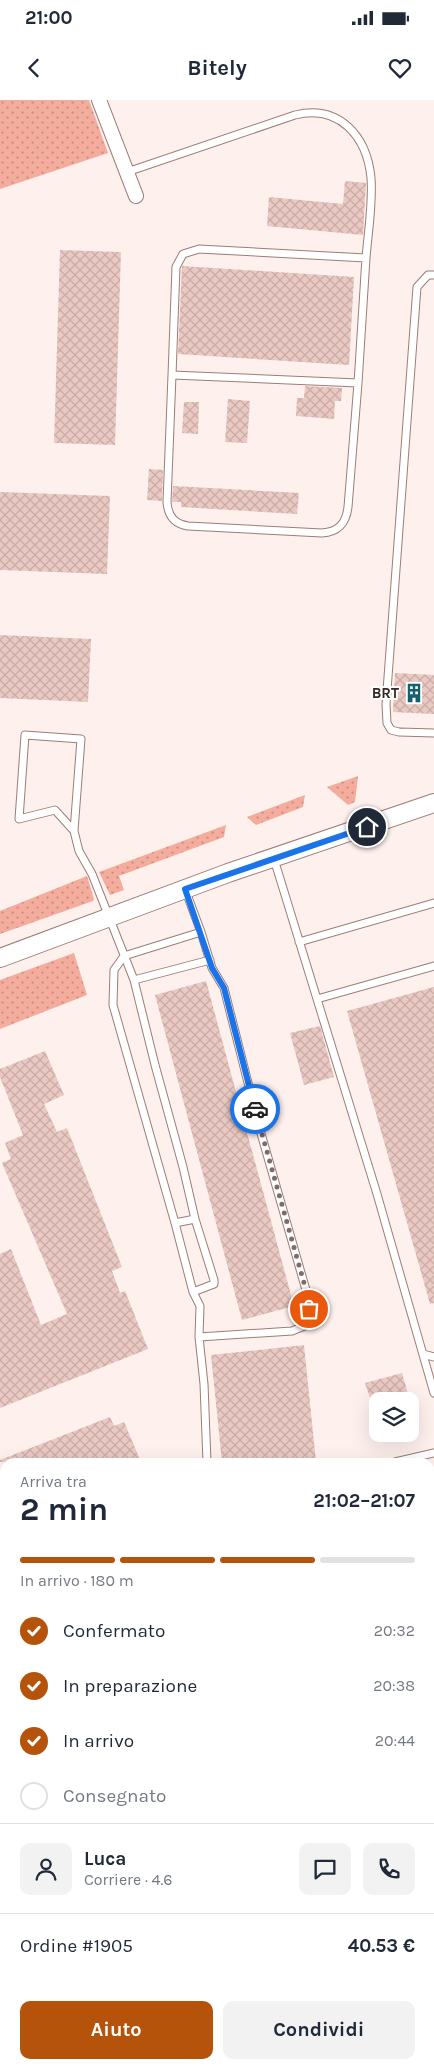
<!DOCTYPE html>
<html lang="it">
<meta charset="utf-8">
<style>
:root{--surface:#fff;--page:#f2f2f3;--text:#1f2937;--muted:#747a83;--line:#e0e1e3;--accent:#b45309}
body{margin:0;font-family:Karla,sans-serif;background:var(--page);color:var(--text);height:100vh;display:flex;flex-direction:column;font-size:19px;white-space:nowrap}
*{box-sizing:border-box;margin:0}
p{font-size:16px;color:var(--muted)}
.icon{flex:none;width:28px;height:28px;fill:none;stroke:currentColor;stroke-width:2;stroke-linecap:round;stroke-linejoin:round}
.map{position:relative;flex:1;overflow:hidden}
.drawer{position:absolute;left:0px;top:1358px;width:435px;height:611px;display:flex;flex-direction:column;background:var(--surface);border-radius:15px 15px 0 0;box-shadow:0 5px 20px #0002}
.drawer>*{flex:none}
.fabs{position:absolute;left:369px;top:1292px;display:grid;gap:10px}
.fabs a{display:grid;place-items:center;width:50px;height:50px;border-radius:10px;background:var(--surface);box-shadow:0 5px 20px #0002;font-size:25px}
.pin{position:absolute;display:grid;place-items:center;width:42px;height:42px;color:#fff;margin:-21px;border:2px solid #fff;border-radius:50%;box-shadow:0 1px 5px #0007}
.courier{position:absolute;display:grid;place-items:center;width:50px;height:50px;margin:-25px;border:4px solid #1a73e8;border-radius:50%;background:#fff;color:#222;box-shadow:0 1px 6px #0007}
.overview em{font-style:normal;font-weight:700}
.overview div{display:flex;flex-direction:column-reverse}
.overview{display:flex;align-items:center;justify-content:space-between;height:85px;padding:0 20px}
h1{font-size:32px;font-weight:700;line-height:38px}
.bar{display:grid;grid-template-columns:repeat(4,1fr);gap:8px 5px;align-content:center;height:60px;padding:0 20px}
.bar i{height:6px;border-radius:4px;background:var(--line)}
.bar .current{background:var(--accent)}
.bar p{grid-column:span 4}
.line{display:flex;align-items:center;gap:12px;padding:0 20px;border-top:1px solid var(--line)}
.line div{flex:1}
.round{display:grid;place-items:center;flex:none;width:52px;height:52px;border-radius:10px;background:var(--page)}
ol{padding:0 20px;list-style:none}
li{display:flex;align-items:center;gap:15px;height:55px}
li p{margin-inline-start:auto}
li .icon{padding:5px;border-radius:50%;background:var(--accent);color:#fff;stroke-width:4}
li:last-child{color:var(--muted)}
li i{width:28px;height:28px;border:2px solid var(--line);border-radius:50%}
.button{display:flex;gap:10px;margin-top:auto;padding:10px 20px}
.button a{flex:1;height:58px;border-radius:10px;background:var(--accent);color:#fff;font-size:20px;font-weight:700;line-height:58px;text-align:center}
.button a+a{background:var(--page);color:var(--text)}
.status{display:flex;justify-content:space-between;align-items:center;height:35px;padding:0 25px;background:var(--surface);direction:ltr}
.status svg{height:14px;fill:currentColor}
header{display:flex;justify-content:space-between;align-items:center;height:65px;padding:0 20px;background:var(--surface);font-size:22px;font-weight:700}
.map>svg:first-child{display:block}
.green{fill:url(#green-dots)}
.building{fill:url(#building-cross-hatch)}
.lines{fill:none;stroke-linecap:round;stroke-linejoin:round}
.service-casing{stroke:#9c7d76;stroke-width:9}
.minor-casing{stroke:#9c7d76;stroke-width:16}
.tertiary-casing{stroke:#9c7d76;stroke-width:20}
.motorway-casing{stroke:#94594e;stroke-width:28}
.path{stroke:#ad9f9d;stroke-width:2.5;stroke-dasharray:5 2.5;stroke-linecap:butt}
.service{stroke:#fff;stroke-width:7}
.minor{stroke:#fff;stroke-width:14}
.tertiary{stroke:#fff;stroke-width:18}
.motorway{stroke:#c87464;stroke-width:25}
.done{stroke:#7a6d6a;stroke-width:5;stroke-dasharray:0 9}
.route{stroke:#1a73e8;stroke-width:6}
.labels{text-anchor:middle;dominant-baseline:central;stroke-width:4;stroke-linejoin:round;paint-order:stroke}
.poi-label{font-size:15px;font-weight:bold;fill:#332624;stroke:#fff;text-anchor:end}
</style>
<div class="status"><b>21:00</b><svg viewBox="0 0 49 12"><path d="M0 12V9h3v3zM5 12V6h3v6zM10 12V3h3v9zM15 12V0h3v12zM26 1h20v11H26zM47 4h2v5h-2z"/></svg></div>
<header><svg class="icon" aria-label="back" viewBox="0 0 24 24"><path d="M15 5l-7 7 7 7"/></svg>Bitely<svg class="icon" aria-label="heart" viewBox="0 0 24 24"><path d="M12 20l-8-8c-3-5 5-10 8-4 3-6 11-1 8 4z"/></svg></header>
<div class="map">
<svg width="434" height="1968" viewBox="0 0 434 1968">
<defs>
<pattern id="green-dots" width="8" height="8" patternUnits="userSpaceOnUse" patternTransform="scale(1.25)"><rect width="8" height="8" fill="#f4ac9d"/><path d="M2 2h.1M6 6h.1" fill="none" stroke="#c68c80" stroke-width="1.8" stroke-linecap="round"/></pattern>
<pattern id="building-cross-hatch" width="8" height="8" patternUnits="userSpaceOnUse" patternTransform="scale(1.25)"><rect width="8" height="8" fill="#eac9c2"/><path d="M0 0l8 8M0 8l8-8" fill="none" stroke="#c9aca7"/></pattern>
</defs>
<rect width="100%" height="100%" fill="#fef0ed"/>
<path class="green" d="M0 0H89L108 53 0 89Z
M358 676 355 702 348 705 327 687Z
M305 695 303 707 256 725 247 717Z
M226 725 224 737 119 776 124 790 110 795 99 772Z
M87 776 94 799 93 801 0 834V811Z
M74 853 87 895 0 929V880Z"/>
<path class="building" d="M345 81 366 83 363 135 267 126 269 97 343 104Z
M60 150 121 152 115 345 54 343Z
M182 166 354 177 349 265 178 254Z
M305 286 342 288 341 301H335L334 319 296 316 297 298H304Z
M228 299 250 301 247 343 225 342Z
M184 302H199L198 334 182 333Z
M149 369 163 370 162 401 147 400Z
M173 386 299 393 297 414 181 407V402H172Z
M0 392 110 396 107 474 0 470Z
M0 535 91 539 88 602 0 598Z
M395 573 434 575V614L393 612Z
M206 881 294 1206 242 1220 155 895Z
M434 887V1203L430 1204 347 911Z
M320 926 334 977 304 985 290 933Z
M45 951 64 995 44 1004 57 1032 67 1028 122 1167 112 1171 120 1193 125 1191 148 1249 0 1308V1154L11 1149 41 1225 67 1214 2 1063 11 1059 5 1043 23 1035 0 977V969Z
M304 1245 316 1362H222L211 1255Z
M402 1273 410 1301H371L365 1283Z
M110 1317 114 1326 124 1322 141 1362H0V1360Z"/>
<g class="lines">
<defs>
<path id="service" d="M127 72 295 15C339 4 367 36 371 78 373 104 368 132 366 158L199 149 183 154 176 167 172 275 358 283 348 407C346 424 338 432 322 433L188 426C175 424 168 417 167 402L172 275
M434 175H428L417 187 386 604 387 623 391 630 399 632 434 633
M358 283 366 158
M74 731 55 710 19 719 25 635 81 639 74 731 79 751 92 774 134 880 155 965 183 1067 195 1119 214 1180V1184L193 1192
M274 759 317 899 434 866
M185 789 201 832
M299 842 434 803
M134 880 210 860
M317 899 377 1094 434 1293
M175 1123 195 1119
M199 1237 292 1231 307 1225 309 1209 306 1190 260 1030 224 888 212 868 201 832 124 856 114 870 113 905 175 1123 193 1192 200 1206 199 1237 204 1284 207 1362
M423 1254 434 1257
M395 1362 434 1353
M430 1501 434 1500
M430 1689 434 1688"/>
<path id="minor" d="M99 0 136 96"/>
<path id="tertiary" d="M0 858 228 773 434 703"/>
<path id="motorway" d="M430 1568 434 1567
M430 1600 434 1599
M430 1646 434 1644
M0 1722 5 1721
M0 1775 5 1773
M0 1809 5 1807
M0 1867 5 1864"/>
</defs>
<use href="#service" class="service-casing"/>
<use href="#minor" class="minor-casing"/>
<use href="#tertiary" class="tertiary-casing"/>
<use href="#motorway" class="motorway-casing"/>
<path class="path" d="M0 1918 5 1922
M0 1962 5 1958"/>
<use href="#service" class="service"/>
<use href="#minor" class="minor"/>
<use href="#tertiary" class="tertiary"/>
<use href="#motorway" class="motorway"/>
</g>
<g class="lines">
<path class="done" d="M255 1009 306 1190 309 1209"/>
<path class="route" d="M255 1009 224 888 212 868 185 789 367 727"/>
</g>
<defs>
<symbol id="building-bare" viewBox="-9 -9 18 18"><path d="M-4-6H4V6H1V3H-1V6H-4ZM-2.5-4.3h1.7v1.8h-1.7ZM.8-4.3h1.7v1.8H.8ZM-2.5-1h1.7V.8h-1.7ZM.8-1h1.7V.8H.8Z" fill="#16616e" stroke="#fff" stroke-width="2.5" paint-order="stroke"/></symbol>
</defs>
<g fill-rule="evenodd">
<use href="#building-bare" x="400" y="579" width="28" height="28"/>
</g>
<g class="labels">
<g class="poi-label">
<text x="399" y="593">BRT</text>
</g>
</g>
</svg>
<div class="fabs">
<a><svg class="icon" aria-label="layers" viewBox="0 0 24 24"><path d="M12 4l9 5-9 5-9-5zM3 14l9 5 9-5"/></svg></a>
</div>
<div class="pin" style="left:309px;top:1209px;background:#ea580c"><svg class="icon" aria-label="bag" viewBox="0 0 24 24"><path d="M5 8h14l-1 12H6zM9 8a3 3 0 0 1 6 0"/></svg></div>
<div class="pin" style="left:367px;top:727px;background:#1f2937"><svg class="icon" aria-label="home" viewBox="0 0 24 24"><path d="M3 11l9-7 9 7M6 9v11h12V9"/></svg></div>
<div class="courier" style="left:255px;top:1009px"><svg class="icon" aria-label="car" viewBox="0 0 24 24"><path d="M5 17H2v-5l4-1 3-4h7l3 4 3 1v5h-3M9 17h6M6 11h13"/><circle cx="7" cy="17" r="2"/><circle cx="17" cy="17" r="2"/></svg></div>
<section class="drawer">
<div class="overview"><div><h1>2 min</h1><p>Arriva tra</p></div><em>21:02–21:07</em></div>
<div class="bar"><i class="current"></i><i class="current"></i><i class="current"></i><i></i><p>In arrivo · 180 m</p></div>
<ol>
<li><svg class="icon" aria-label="check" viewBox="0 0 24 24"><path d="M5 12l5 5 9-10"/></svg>Confermato<p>20:32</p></li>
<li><svg class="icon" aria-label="check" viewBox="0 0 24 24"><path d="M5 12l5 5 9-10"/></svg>In preparazione<p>20:38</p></li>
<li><svg class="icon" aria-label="check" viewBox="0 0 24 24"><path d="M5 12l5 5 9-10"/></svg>In arrivo<p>20:44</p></li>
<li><i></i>Consegnato</li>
</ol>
<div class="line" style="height:90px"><a class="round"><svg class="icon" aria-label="person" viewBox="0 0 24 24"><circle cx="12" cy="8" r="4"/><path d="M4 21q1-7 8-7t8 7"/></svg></a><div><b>Luca</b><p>Corriere · 4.6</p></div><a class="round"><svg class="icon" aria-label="chat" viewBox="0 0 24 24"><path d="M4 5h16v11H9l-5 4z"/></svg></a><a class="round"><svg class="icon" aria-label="phone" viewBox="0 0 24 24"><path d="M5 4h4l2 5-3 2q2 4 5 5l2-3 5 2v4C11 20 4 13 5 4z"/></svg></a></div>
<div class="line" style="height:65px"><div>Ordine #1905</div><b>40.53 €</b></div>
<div class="button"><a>Aiuto</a><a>Condividi</a></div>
</section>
</div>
